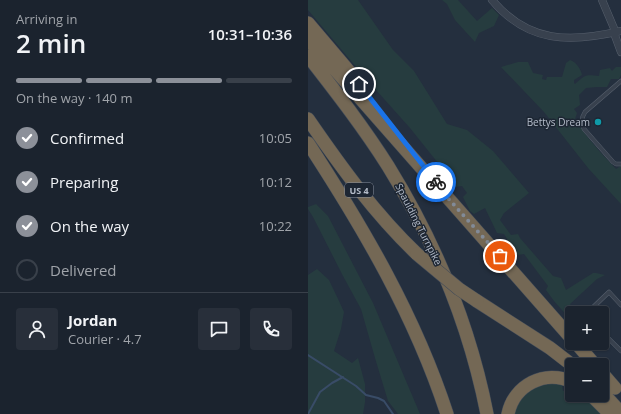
<!DOCTYPE html>
<meta charset="utf-8">
<style>
:root{--surface:#1b232e;--page:#282f3a;--text:#f1f3f6;--muted:#a0a4aa;--line:#39404a;--accent:#8c9099}
body{margin:0;font-family:"Open Sans",sans-serif;background:var(--page);color:var(--text);height:100vh;display:flex;flex-direction:column;font-size:15px;white-space:nowrap}
*{box-sizing:border-box;margin:0}
p{font-size:13px;color:var(--muted)}
.icon{flex:none;width:22px;height:22px;fill:none;stroke:currentColor;stroke-width:2;stroke-linecap:round;stroke-linejoin:round}
.map{position:relative;flex:1;overflow:hidden}
.details{display:flex;flex-direction:column;background:var(--surface);width:308px}
.details>*{flex:none}
.buttons{position:absolute;left:257px;top:306px;display:grid;gap:8px}
.buttons a{display:grid;place-items:center;width:44px;height:44px;border-radius:4px;background:var(--surface);box-shadow:0 1px 3px #0004,0 0 0 1px var(--line);font-size:20px}
.pin{position:absolute;display:grid;place-items:center;width:34px;height:34px;color:#fff;margin:-17px;border:2px solid #fff;border-radius:50%;box-shadow:0 1px 4px #0007}
.courier{position:absolute;display:grid;place-items:center;width:40px;height:40px;margin:-20px;border:3px solid #1a73e8;border-radius:50%;background:#fff;color:#222;box-shadow:0 1px 5px #0007}
.summary em{font-style:normal;font-weight:600}
.summary div{display:flex;flex-direction:column-reverse}
.summary{display:flex;align-items:center;justify-content:space-between;height:68px;padding:0 16px}
h1{font-size:26px;font-weight:600;line-height:30px}
.bar{display:grid;grid-template-columns:repeat(4,1fr);gap:6px 4px;align-content:center;height:48px;padding:0 16px}
.bar i{height:5px;border-radius:3px;background:var(--line)}
.bar .active{background:var(--accent)}
.bar p{grid-column:span 4}
.line{display:flex;align-items:center;gap:10px;padding:0 16px;border-top:1px solid var(--line)}
.line div{flex:1}
.round{display:grid;place-items:center;flex:none;width:42px;height:42px;border-radius:4px;background:var(--page)}
ol{padding:0 16px;list-style:none}
li{display:flex;align-items:center;gap:12px;height:44px}
li p{margin-inline-start:auto}
li .icon{padding:4px;border-radius:50%;background:var(--accent);color:#fff;stroke-width:4}
li:last-child{color:var(--muted)}
li i{width:22px;height:22px;border:2px solid var(--line);border-radius:50%}
main{display:flex;flex:1;min-height:0}
.map>svg:first-child{display:block}
.green{fill:#263c3f}
.lines{fill:none;stroke-linecap:round;stroke-linejoin:round}
.stream{stroke:#394c67;stroke-width:2}
.service-casing{stroke:#565f6c;stroke-width:4.5}
.minor-casing{stroke:#565f6c;stroke-width:8}
.motorway-casing{stroke:#434c59;stroke-width:14}
.service{stroke:#38414e;stroke-width:3.5}
.minor{stroke:#38414e;stroke-width:7}
.motorway{stroke:#746855;stroke-width:13}
.motorway-bridge-casing{stroke:#434c59;stroke-width:14;stroke-linecap:butt}
.motorway-bridge{stroke:#746855;stroke-width:13}
.done{stroke:#828b98;stroke-width:4;stroke-dasharray:0 7.2}
.route{stroke:#1a73e8;stroke-width:5}
.culture-dot{fill:#0f9aa8;stroke:#1d2633;stroke-width:1.5}
.labels{text-anchor:middle;dominant-baseline:central;stroke-width:3;stroke-linejoin:round;paint-order:stroke}
.shield{fill:#1d2633;stroke:#878f9c;stroke-width:1}
.shield-label{font-size:9px;font-weight:bold;fill:#b4bcc9}
.poi-label{font-size:10px;fill:#b4bcc9;stroke:#1d2633;text-anchor:end}
.street-label{font-size:10px;fill:#b4bcc9;stroke:#1d2633}
</style>
<main>
<section class="details">
<div class="summary"><div><h1>2 min</h1><p>Arriving in</p></div><em>10:31–10:36</em></div>
<div class="bar"><i class="active"></i><i class="active"></i><i class="active"></i><i></i><p>On the way · 140 m</p></div>
<ol>
<li><svg class="icon" aria-label="check" viewBox="0 0 24 24"><path d="M5 12l5 5 9-10"/></svg>Confirmed<p>10:05</p></li>
<li><svg class="icon" aria-label="check" viewBox="0 0 24 24"><path d="M5 12l5 5 9-10"/></svg>Preparing<p>10:12</p></li>
<li><svg class="icon" aria-label="check" viewBox="0 0 24 24"><path d="M5 12l5 5 9-10"/></svg>On the way<p>10:22</p></li>
<li><i></i>Delivered</li>
</ol>
<div class="line" style="height:72px"><a class="round"><svg class="icon" aria-label="person" viewBox="0 0 24 24"><circle cx="12" cy="8" r="4"/><path d="M4 21q1-7 8-7t8 7"/></svg></a><div><b>Jordan</b><p>Courier · 4.7</p></div><a class="round"><svg class="icon" aria-label="chat" viewBox="0 0 24 24"><path d="M4 5h16v11H9l-5 4z"/></svg></a><a class="round"><svg class="icon" aria-label="phone" viewBox="0 0 24 24"><path d="M5 4h4l2 5-3 2q2 4 5 5l2-3 5 2v4C11 20 4 13 5 4z"/></svg></a></div>
</section>
<div class="map">
<svg width="313" height="414" viewBox="0 0 313 414">
<rect width="100%" height="100%" fill="#242f3e"/>
<path class="green" d="M0 0H50L85 50 106 71 139 124 159 130 185 151 221 193 196 213 192 220 203 235 210 234 212 238 245 276 253 278 258 290 285 273H288L297 275 289 279 262 304 268 313H264V318L262 319 246 301 238 290 240 286 216 254 203 256 199 246 201 242 196 234 189 233 177 208 166 214 162 211 155 197 159 193 154 186 147 187 143 179 122 153 102 128 60 81 0 10Z
M134 0H150L169 21 184 8 191 15 186 26 171 33 167 42 147 20 139 4Z
M262 60C268 62 273 69 274 75L266 80V83L267 84C277 75 277 74 291 76L292 70 302 68 304 71 308 67H313V75L311 79H303L299 87H289L278 88 271 95 272 105 266 109 269 113 267 119C278 137 293 153 308 169L313 166V204L280 168 236 112 193 67 210 62H220L225 73 235 75 234 79 238 80 239 77H254L258 63Z
M8 204 20 216 65 303 112 414H90L80 401 67 358 53 309 35 276 5 217 0 209V207Z
M9 269 21 280 31 301 36 312 33 329 26 351 44 363 50 358 57 384V402L55 414H0V275Z
M239 382 254 384 255 391H264V395H270L276 399 286 402 293 414H203L220 390Z"/>
<g class="lines">
<path class="stream" d="M0 355 48 386 58 395 70 398 76 401 85 414
M0 414 12 392 24 383 35 377"/>
<defs>
<path id="service" d="M313 81 277 112C273 118 273 123 276 129L305 162 308 164H313
M279 313 301 292 313 305
M294 332 313 351"/>
<path id="minor" d="M184 0C220 43 262 43 313 31
M294 0 308 33
M306 33 313 52"/>
<path id="motorway" d="M0 23 50 82
M0 39 264 339
M0 56C28 92 56 128 80 166 127 242 162 327 179 414
M0 119C33 167 67 214 109 254
M0 143C56 229 107 316 139 414
M169 301 242 348 264 365
M268 343 287 365
M294 373 307 388
M294 392 313 413
M283 395 302 414
M200 414C206 385 237 369 264 382"/>
</defs>
<use href="#service" class="service-casing"/>
<use href="#minor" class="minor-casing"/>
<use href="#motorway" class="motorway-casing"/>
<use href="#service" class="service"/>
<use href="#minor" class="minor"/>
<use href="#motorway" class="motorway"/>
<defs>
<path id="motorway-bridge" d="M109 254 151 289 169 301"/>
</defs>
<use href="#motorway-bridge" class="motorway-bridge-casing"/>
<use href="#motorway-bridge" class="motorway-bridge"/>
</g>
<g class="lines">
<path class="done" d="M128 182 138 196 192 256"/>
<path class="route" d="M51 84 128 182"/>
</g>
<circle class="culture-dot" cx="290" cy="122" r="4"/>
<g class="labels">
<rect class="shield" x="37" y="183" width="28" height="14" rx="3"/>
<g class="shield-label">
<text x="51" y="190">US 4</text>
</g>
<g class="poi-label">
<text x="282" y="122">Bettys Dream</text>
</g>
<g class="street-label">
<text transform="translate(111 224) rotate(63)">Spaulding Turnpike</text>
</g>
</g>
</svg>
<div class="buttons">
<a>+</a>
<a>−</a>
</div>
<div class="pin" style="left:192px;top:256px;background:#ea580c"><svg class="icon" aria-label="bag" viewBox="0 0 24 24"><path d="M5 8h14l-1 12H6zM9 8a3 3 0 0 1 6 0"/></svg></div>
<div class="pin" style="left:51px;top:84px;background:#1f2937"><svg class="icon" aria-label="home" viewBox="0 0 24 24"><path d="M3 11l9-7 9 7M6 9v11h12V9"/></svg></div>
<div class="courier" style="left:128px;top:182px"><svg class="icon" aria-label="bike" viewBox="0 0 24 24"><circle cx="6" cy="16" r="4"/><circle cx="18" cy="16" r="4"/><path d="M6 16l4-8h5l3 8M10 8l3 8H6M13 5h3"/></svg></div>
</div>
</main>
